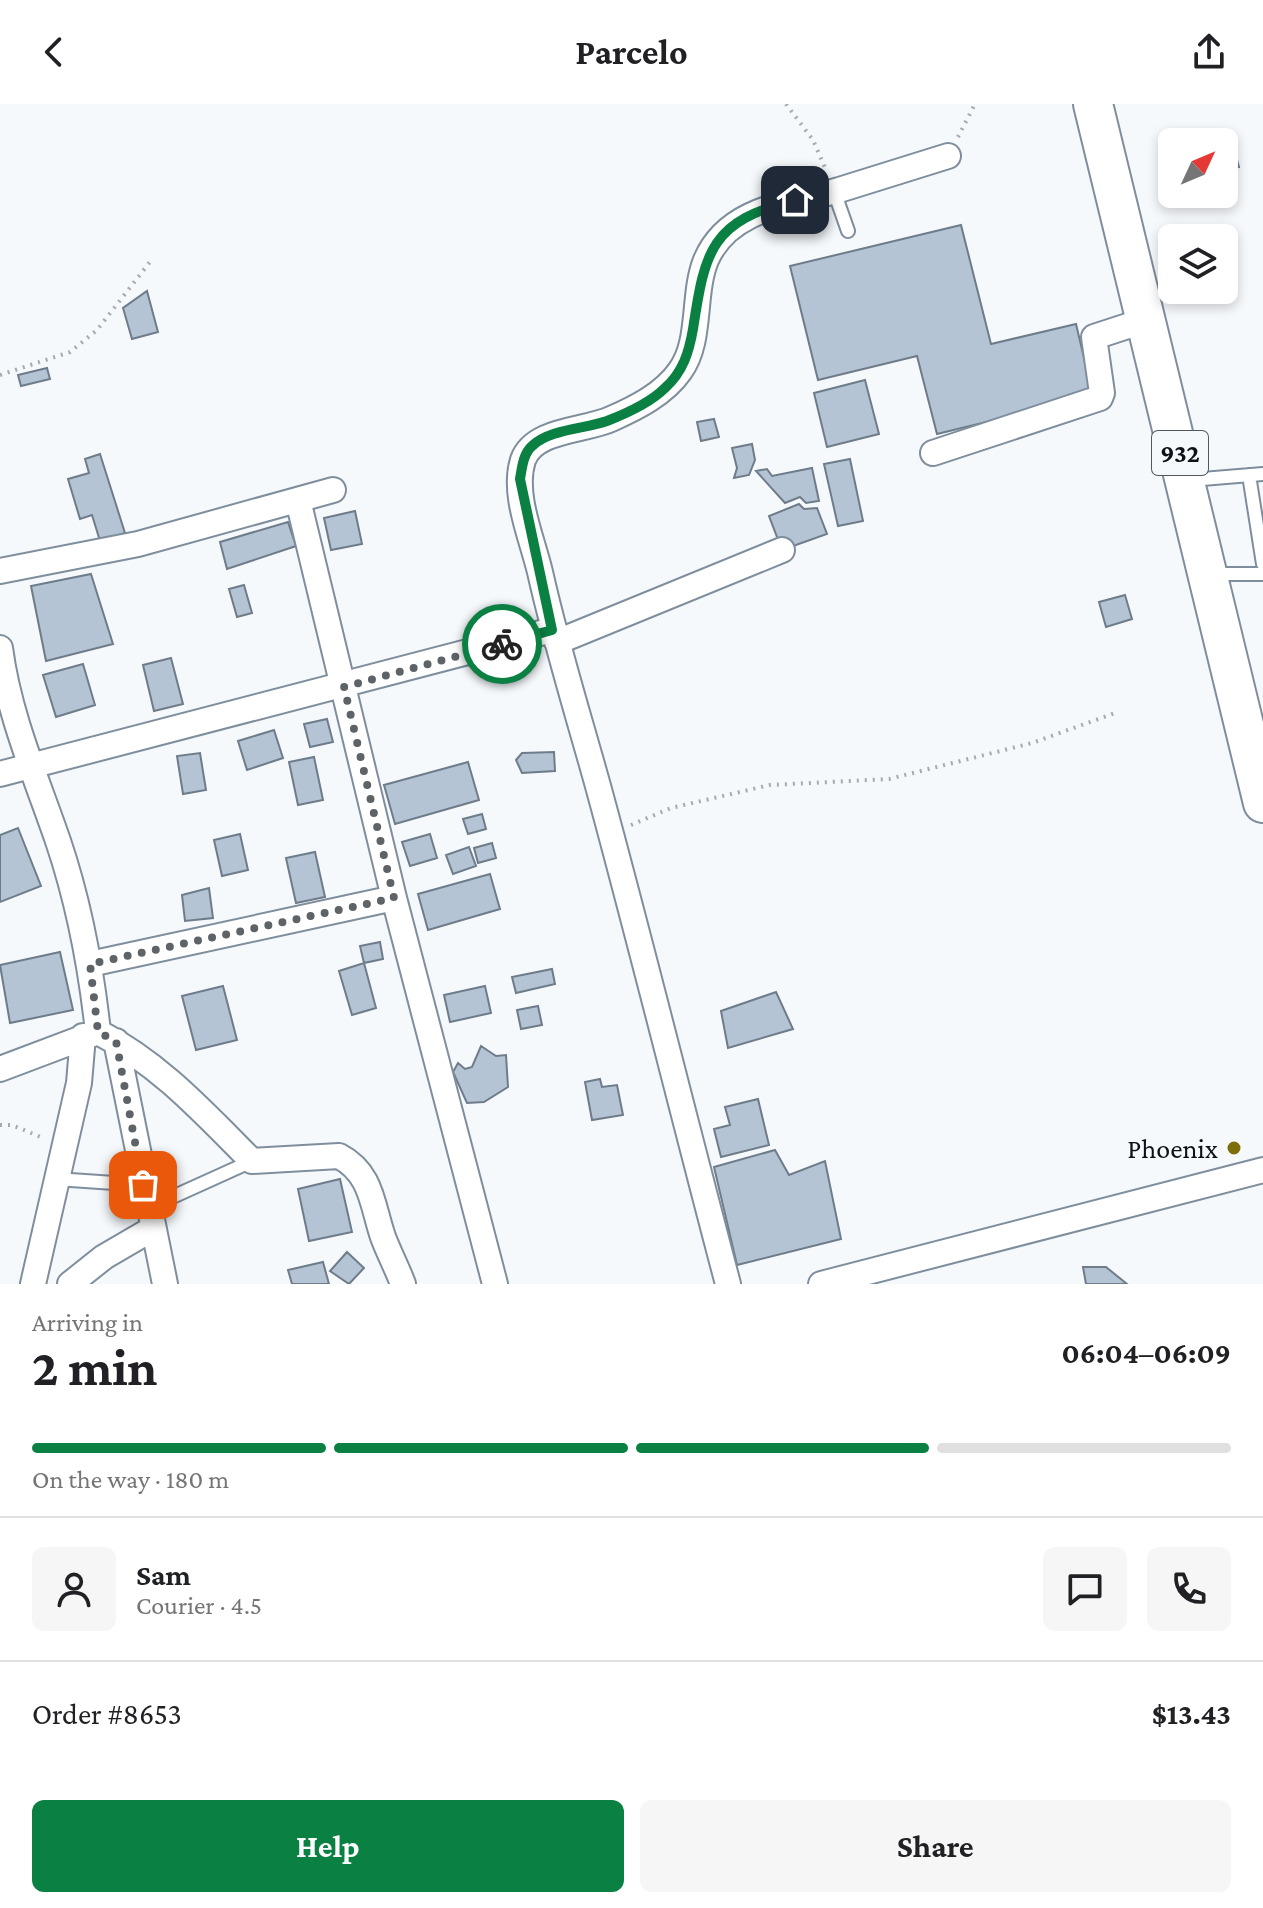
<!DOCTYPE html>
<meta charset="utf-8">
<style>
:root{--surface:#fff;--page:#f6f6f6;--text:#202124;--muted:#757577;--line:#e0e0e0;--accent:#0b8043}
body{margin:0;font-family:"Crimson Pro",serif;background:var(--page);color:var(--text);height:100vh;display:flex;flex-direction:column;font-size:30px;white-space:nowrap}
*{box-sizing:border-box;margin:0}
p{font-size:26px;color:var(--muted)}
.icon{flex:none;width:44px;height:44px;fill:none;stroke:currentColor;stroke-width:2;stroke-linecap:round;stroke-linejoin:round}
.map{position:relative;height:1180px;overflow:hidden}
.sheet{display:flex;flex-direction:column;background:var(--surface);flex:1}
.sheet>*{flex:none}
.needle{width:52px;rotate:46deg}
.fabs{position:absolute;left:1158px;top:24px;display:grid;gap:16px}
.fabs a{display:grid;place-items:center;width:80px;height:80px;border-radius:12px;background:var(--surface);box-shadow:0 4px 12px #0003;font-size:40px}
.pin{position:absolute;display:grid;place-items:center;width:68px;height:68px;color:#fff;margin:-34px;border-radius:16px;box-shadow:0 4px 12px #0006}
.courier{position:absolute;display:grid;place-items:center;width:80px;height:80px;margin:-40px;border:6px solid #0b8043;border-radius:50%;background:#fff;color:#222;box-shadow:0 2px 10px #0007}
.overview em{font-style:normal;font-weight:700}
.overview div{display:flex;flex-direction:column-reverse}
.overview{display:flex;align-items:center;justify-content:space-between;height:136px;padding:0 32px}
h1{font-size:52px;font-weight:700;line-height:60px}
.bar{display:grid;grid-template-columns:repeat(4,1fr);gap:12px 8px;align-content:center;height:96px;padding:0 32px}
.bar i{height:10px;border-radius:6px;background:var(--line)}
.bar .selected{background:var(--accent)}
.bar p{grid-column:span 4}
.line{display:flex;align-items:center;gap:20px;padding:0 32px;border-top:2px solid var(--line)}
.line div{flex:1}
.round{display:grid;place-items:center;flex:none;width:84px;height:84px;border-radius:12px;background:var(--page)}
.primary-button{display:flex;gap:16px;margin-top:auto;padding:16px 32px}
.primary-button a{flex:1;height:92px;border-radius:12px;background:var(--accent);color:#fff;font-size:32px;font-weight:700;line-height:92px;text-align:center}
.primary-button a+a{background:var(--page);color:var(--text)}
header{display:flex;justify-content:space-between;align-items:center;height:104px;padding:0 32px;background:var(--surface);font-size:36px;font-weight:700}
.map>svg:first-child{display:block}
.building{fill:#b4c4d4;stroke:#6e7c8a;stroke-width:2}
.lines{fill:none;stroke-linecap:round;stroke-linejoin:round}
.service-casing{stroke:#7f8e9d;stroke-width:16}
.minor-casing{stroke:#7f8e9d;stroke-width:28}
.primary-casing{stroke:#7f8e9d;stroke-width:42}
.path{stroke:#a5aaad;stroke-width:4;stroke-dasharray:2 6;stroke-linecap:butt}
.service{stroke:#fff;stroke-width:12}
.minor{stroke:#fff;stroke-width:24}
.primary{stroke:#fff;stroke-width:38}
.done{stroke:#5e6367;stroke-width:8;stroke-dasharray:0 14.4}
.route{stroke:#0b8043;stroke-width:10}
.poi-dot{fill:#7d6e0a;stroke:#f6f9fc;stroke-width:3}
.labels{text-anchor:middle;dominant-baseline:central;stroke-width:7;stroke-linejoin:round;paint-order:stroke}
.shield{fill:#f6f9fc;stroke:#52575c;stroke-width:2}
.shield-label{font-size:26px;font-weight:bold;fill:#0c1217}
.poi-label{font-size:28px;fill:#0c1217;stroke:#f6f9fc;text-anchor:end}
</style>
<header><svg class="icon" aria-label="back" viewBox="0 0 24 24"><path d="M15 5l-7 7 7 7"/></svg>Parcelo<svg class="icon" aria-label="share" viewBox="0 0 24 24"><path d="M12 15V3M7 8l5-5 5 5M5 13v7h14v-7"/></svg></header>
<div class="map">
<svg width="1263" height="1180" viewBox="0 0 1263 1180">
<rect width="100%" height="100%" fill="#f6f9fc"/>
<path class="building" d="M1232 38 1239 63 1224 67V40Z
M961 121 991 240 1076 220 1093 292 937 330 917 252 818 276 790 162Z
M147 187 158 228 132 235 123 204Z
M47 264 50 275 21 282 18 271Z
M865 276 879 330 827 343 814 289Z
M714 315 719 333 701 337 697 318Z
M752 340 755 356 749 371 734 374 737 364 732 344Z
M100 350 125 429 100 437 92 411 80 415 68 375 89 369 85 355Z
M850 355 863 417 838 422 824 360Z
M812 364 819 397 806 399 800 393 785 399 756 367 767 365 772 372Z
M799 400 804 405 817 404 827 430 782 446 769 412Z
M355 407 362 440 331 446 324 414Z
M288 418 296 442 227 465 220 438Z
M91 470 113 540 46 557 31 482Z
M244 481 252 509 237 513 229 485Z
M1125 491 1132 515 1106 523 1099 498Z
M171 554 183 600 154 607 143 561Z
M83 560 95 601 56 613 43 571Z
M327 615 333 638 310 643 304 620Z
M274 626 283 654 247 666 238 637Z
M554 648 555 667 522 669 516 656 522 649Z
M200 649 206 686 183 690 177 652Z
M314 653 323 696 298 701 289 658Z
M468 658 479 696 395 720 384 681Z
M482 710 486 725 468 730 463 715Z
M18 724 41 782 0 798V731Z
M240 730 248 766 222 772 214 736Z
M430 730 437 754 410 762 402 738Z
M492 739 496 754 478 759 474 744Z
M469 743 476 762 453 770 446 751Z
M315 748 325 793 296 799 286 754Z
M490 770 500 805 428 826 418 790Z
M209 784 213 814 185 817 182 791Z
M380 838 383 855 364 859 360 842Z
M60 848 73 906 10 919 0 861Z
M364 859 376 904 352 911 339 867Z
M552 865 555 880 516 889 512 873Z
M223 882 237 936 196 946 182 892Z
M485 882 491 909 450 918 444 891Z
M776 888 793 925 728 944 721 907Z
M538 902 542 921 521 925 517 906Z
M481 942 496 952 506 951 508 983 484 998 467 999 453 968 458 959 465 965 472 963Z
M600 975 602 983 617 981 623 1011 592 1016 585 978Z
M758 995 769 1041 721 1053 714 1025 730 1021 725 1003Z
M775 1046 789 1071 825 1057 841 1135 737 1161 714 1063Z
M340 1075 352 1128 309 1137 298 1085Z
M347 1148 364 1164 349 1180 330 1167Z
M323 1158 329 1180H292L288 1166Z
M1083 1163H1106L1127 1180H1086Z"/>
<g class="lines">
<defs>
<path id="service" d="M834 87 848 127
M1249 371 1263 460
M1190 376 1263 370
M1211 470H1263
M56 1075 143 1081
M148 1104 252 1057"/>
<path id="minor" d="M933 349 1100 294 1102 289 1094 233 1146 216
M298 396 394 794 495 1180
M0 467 138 440 333 386
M557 538 782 446
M0 544C9 612 36 673 58 737 79 799 91 863 98 928
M0 670 552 526
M90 860 394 794
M116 937 165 1180
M0 965 98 928C160 960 203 1008 252 1057L339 1052C372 1069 372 1101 383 1133 389 1149 397 1164 403 1180
M33 1180 79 979 83 932
M70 1180 104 1153 152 1125
M728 1180C684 1014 643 847 598 682 578 610 556 540 540 468 532 434 512 390 523 356 534 325 585 327 611 315 636 304 664 290 680 267 702 237 692 190 706 156 729 103 790 100 839 86 875 75 912 63 948 52
M821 1180 1263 1066"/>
<path id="primary" d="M1093 0 1263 699"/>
</defs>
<use href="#service" class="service-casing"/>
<use href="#minor" class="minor-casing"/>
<use href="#primary" class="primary-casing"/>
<path class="path" d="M786 0 813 36 826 66
M958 33 975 0
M0 271 70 248 97 226 153 154
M631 721 671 704 770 681 889 675 1032 639 1115 609
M0 1021H12L43 1034"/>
<use href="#service" class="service"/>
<use href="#minor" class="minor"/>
<use href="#primary" class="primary"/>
</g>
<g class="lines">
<path class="done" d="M143 1081 116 937 98 928 90 860 394 794 344 583 502 540"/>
<path class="route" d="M502 540 552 526 520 375C522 364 523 350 532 342 550 325 585 325 607 317 625 310 651 298 665 284 683 268 689 248 693 225 705 146 711 117 795 96"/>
</g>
<circle class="poi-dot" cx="1234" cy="1044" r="8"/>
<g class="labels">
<rect class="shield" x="1152" y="327" width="56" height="44" rx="6"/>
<g class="shield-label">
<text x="1180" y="349">932</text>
</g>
<g class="poi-label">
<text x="1218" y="1044">Phoenix</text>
</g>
</g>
</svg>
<div class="fabs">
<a><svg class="needle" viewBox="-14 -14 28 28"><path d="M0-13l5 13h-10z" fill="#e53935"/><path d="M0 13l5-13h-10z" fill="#757577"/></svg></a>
<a><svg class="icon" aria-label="layers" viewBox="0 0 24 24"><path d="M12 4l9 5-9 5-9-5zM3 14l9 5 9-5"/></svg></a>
</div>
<div class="pin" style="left:143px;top:1081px;background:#ea580c"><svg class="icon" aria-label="bag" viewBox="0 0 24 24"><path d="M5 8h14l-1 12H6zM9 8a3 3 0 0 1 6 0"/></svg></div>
<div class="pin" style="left:795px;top:96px;background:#1f2937"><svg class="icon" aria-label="home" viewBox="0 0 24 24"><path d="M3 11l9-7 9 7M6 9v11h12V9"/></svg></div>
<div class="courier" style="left:502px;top:540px"><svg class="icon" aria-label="bike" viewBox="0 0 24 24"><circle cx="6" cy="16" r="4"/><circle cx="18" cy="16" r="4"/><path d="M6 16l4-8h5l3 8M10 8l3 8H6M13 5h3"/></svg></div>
</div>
<section class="sheet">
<div class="overview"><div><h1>2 min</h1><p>Arriving in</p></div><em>06:04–06:09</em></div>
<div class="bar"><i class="selected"></i><i class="selected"></i><i class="selected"></i><i></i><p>On the way · 180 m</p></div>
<div class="line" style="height:144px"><a class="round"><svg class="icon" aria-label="person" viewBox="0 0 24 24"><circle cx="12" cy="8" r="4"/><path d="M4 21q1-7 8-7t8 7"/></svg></a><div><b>Sam</b><p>Courier · 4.5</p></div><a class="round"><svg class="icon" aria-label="chat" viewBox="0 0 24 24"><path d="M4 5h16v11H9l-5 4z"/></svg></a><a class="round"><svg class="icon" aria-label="phone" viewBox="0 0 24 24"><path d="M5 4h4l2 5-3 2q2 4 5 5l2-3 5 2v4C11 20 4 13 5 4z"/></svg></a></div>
<div class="line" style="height:104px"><div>Order #8653</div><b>$13.43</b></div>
<div class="primary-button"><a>Help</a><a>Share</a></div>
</section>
